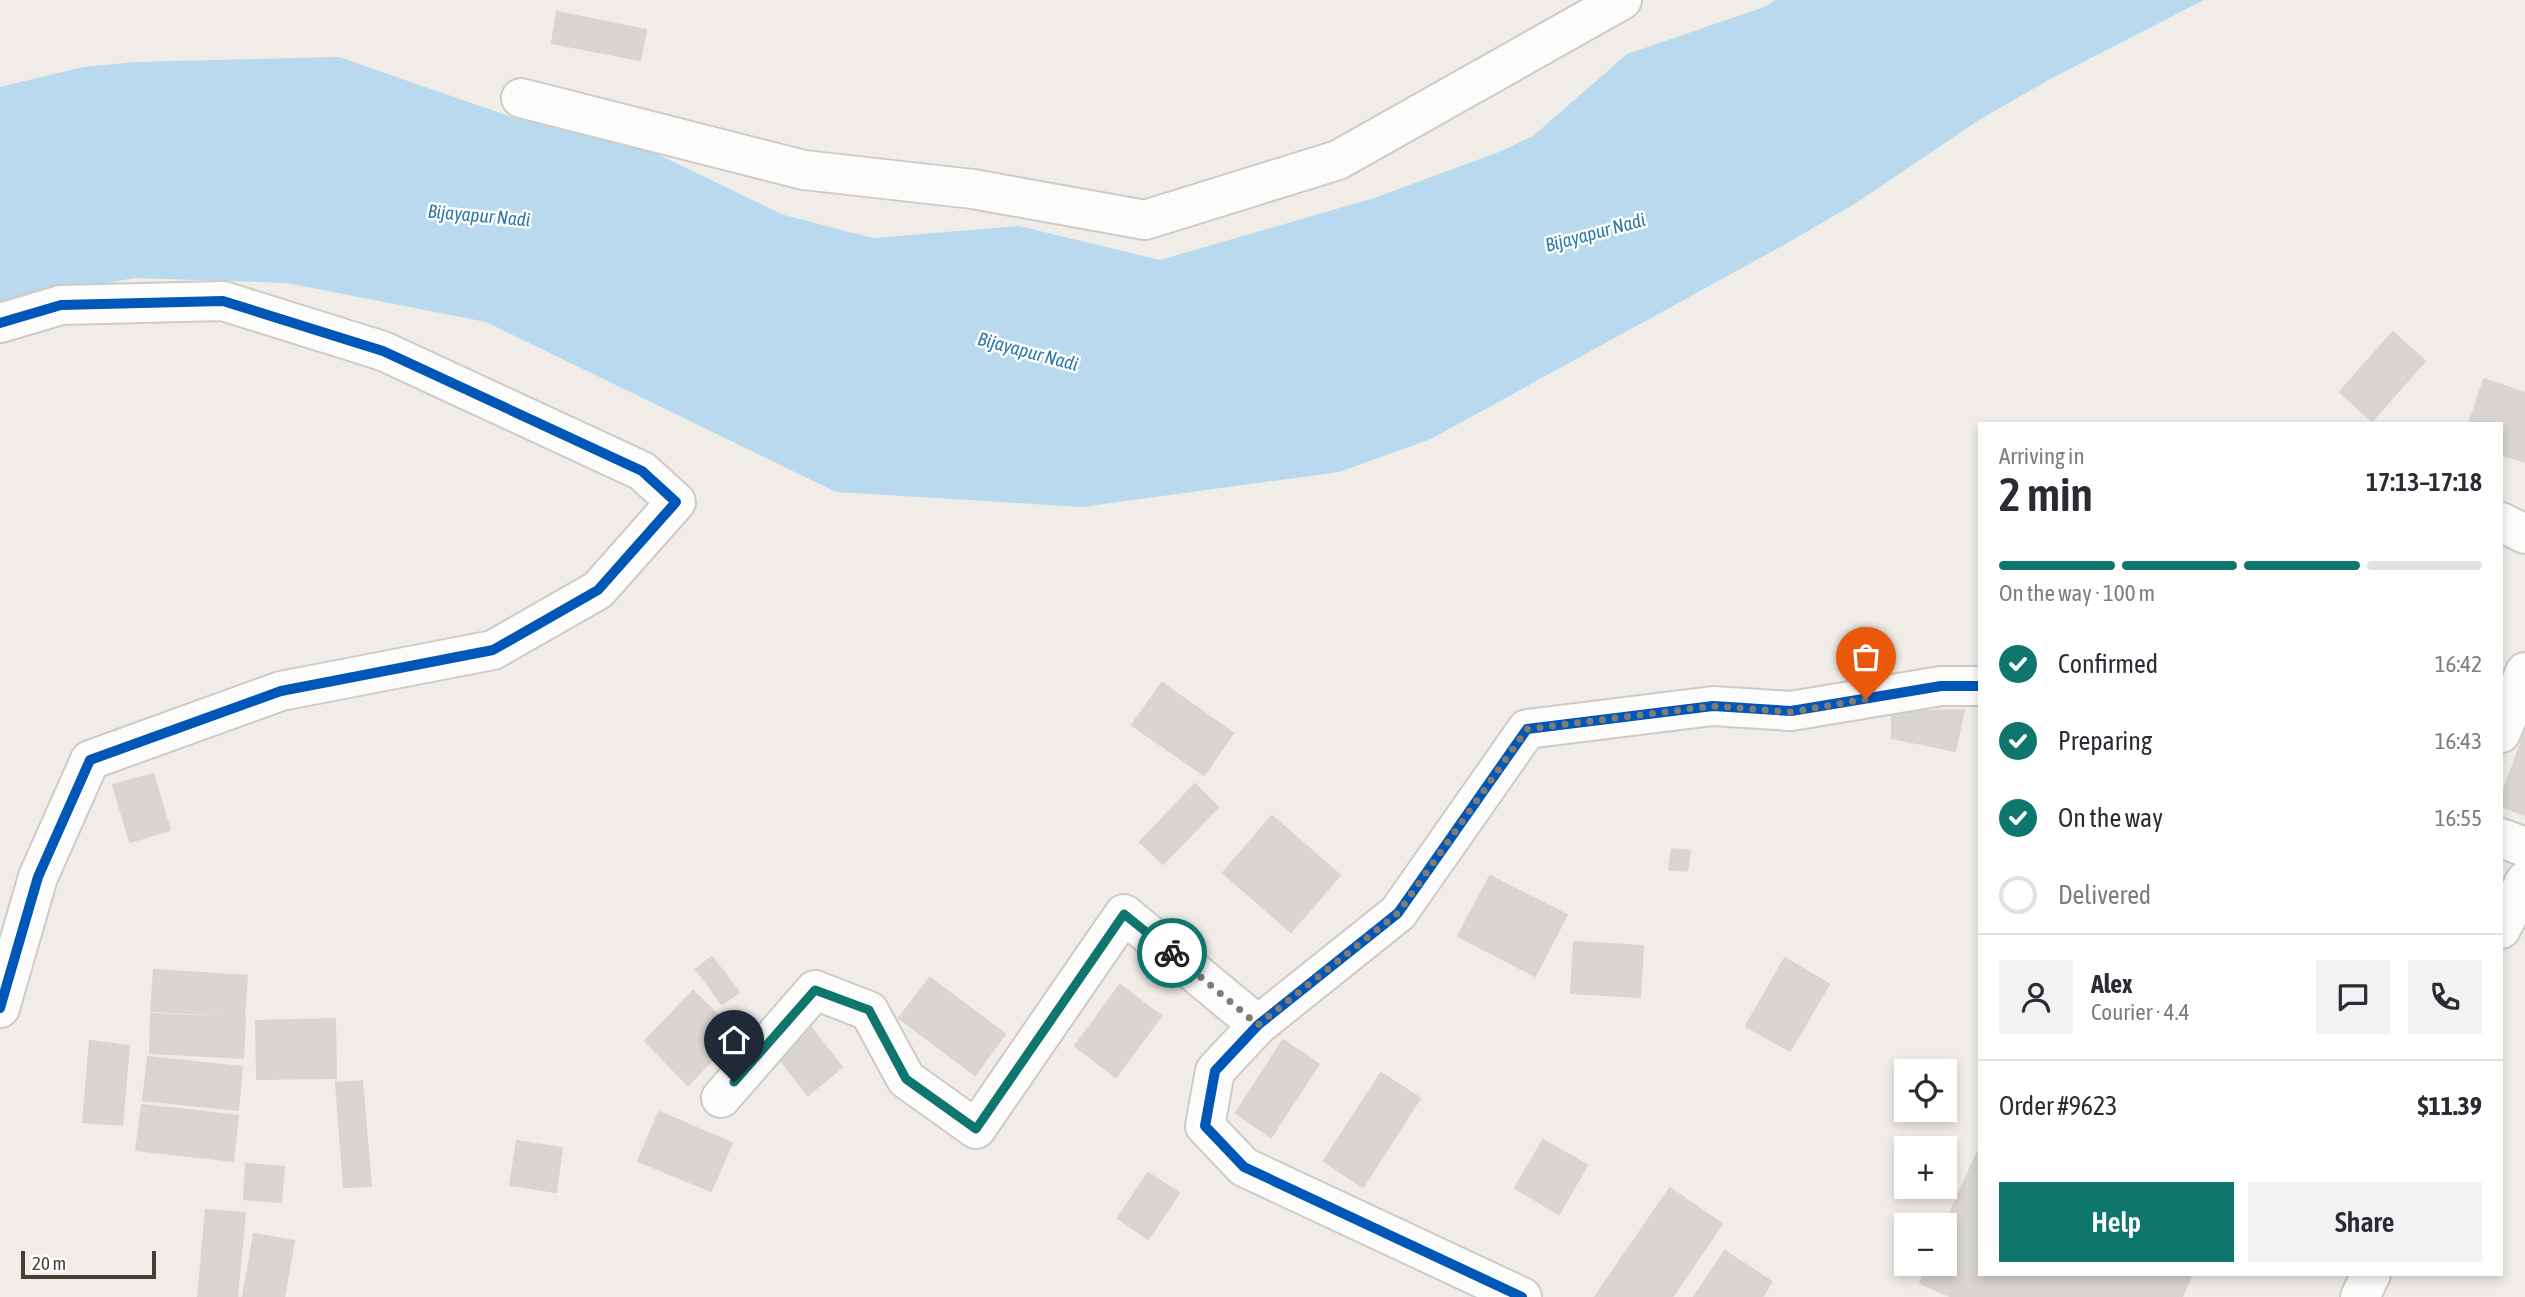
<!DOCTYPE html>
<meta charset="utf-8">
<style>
:root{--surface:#fff;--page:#f2f2f3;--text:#2b2b33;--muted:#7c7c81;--line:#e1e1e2;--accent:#0f766e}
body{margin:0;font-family:"Asap Condensed",sans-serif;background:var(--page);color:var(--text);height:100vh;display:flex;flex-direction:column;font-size:26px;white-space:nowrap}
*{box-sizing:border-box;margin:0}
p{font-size:23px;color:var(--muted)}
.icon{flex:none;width:38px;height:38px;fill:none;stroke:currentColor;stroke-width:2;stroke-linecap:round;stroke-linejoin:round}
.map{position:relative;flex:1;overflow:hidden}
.details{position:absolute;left:1978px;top:422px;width:525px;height:854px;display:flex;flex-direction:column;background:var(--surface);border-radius:0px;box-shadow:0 4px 10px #0003}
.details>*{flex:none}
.buttons{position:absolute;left:1894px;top:1059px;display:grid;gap:14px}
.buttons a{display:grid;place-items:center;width:63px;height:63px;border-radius:0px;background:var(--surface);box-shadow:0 4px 10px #0003;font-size:35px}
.scale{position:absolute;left:21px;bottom:18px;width:135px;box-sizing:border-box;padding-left:7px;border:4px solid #453e35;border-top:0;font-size:19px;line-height:24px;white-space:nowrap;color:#453e35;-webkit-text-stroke:5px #fff;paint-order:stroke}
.pin{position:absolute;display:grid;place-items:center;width:60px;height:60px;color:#fff;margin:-72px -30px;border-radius:50% 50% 50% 0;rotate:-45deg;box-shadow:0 0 7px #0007}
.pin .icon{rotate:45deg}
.courier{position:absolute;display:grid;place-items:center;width:70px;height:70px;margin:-35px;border:5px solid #0f766e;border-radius:50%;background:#fff;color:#222;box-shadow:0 2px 9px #0007}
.summary em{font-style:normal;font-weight:600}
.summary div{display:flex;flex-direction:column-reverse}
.summary{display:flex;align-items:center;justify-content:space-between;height:119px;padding:0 21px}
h1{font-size:46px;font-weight:600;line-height:52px}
.bar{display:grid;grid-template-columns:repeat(4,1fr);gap:10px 7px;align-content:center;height:84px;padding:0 21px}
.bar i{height:9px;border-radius:5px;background:var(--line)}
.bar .selected{background:var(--accent)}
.bar p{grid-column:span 4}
.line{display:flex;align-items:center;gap:18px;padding:0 21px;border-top:2px solid var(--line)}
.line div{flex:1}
.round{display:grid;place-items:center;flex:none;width:74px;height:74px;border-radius:0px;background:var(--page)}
ol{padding:0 21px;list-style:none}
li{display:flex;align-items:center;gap:21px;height:77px}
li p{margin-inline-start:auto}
li .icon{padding:7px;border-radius:50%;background:var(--accent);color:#fff;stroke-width:4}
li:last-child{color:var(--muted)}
li i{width:38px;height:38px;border:4px solid var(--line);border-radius:50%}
.action{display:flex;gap:14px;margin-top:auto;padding:14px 21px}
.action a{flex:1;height:80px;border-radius:0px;background:var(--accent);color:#fff;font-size:28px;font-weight:600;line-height:80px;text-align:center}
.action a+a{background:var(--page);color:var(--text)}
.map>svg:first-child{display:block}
.water{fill:#b9daee}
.building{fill:#d9d6d1;stroke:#d8d4cf;stroke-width:2}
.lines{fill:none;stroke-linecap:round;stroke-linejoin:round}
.minor-casing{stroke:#cecbc6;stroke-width:42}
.minor{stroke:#fdfcfc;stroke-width:38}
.cycleway-casing{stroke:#fff;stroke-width:15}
.cycleway{stroke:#0057b8;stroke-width:10}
.done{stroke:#817b74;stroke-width:7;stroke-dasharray:0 12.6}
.route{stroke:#0f766e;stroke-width:9}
.labels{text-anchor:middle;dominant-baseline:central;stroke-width:5;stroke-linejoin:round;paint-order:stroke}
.water-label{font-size:19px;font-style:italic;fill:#2e79a9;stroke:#fff}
</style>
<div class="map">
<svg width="2525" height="1297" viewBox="0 0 2525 1297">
<rect width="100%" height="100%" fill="#f0ede9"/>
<path class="water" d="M1776 0H2204L2052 78 1979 120 1856 203 1782 246 1431 439 1339 472 1082 507 836 492 486 322 287 283 135 278 61 291 0 311V87L83 67 136 62 339 57 514 118 632 142 784 215 873 238 1019 226 1160 260 1374 198 1499 152 1533 136 1627 54 1764 7Z"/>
<path class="building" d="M557 12 646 30 640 60 552 43Z
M2393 332 2425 361 2372 421 2340 392Z
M2484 379 2525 393V462L2501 454V424H2469Z
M1162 683 1233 733 1204 775 1132 725Z
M1964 710 1955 751 1892 738V712Z
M2525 732V815L2501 806V798Z
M153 774 170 830 130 842 113 785Z
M1195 784 1218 807 1163 864 1140 842Z
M1272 816 1340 875 1291 932 1223 873Z
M1672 849 1690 851 1687 871 1669 869Z
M1490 876 1567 915 1535 976 1458 936Z
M1574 942 1643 946 1640 997 1571 993Z
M712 957 739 992 722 1004 696 969Z
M1785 958 1829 984 1790 1051 1746 1026Z
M154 970 247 976 244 1016 151 1011Z
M930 978 1005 1034 975 1075 899 1018Z
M1120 985 1161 1016 1116 1077 1075 1046Z
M693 991 737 1034 688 1085 645 1041Z
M151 1014 245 1018 243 1058 150 1053Z
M335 1019 336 1078 257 1079 256 1021Z
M805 1020 842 1067 808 1095 770 1047Z
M1283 1040 1319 1064 1271 1137 1236 1113Z
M90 1041 129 1046 122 1125 83 1122Z
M148 1057 242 1067 238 1110 143 1100Z
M1381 1073 1420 1098 1363 1187 1324 1161Z
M362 1081 371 1186 344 1187 336 1083Z
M142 1105 238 1116 233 1161 136 1150Z
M659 1112 732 1143 711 1191 638 1161Z
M1543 1140 1587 1165 1559 1214 1515 1188Z
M517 1141 562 1148 556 1192 510 1185Z
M1977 1153 1979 1154V1274H2192L2182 1297H1952L1920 1283 1929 1264H1944V1227Z
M246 1164 284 1167 281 1202 244 1199Z
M1148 1173 1179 1193 1148 1239 1118 1218Z
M1670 1188 1722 1224 1672 1297H1595Z
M206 1210 245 1213 237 1297H198Z
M254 1234 294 1241 284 1297H243Z
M1725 1251 1772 1282 1762 1297H1694Z"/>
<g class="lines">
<defs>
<path id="minor" d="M521 98 804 170 973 189 1145 220 1338 160 1622 0
M0 323 61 305 223 301 383 351 642 471 676 502 598 590 493 650 281 691 90 760 38 877 0 1008
M2501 522 2525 534
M2501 733 2525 672
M2501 838 2525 847
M2501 929 2525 881
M721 1098 815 990 869 1011 906 1079 976 1129 1124 914 1258 1025
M1522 1297 1244 1167 1205 1126 1215 1071 1258 1025 1398 913 1527 729 1713 706 1791 711 1941 686H1979
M2360 1297 2371 1274"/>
</defs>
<use href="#minor" class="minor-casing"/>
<use href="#minor" class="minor"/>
<defs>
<path id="cycleway" d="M0 323 61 305 223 301 383 351 642 471 676 502 598 590 493 650 281 691 90 760 38 877 0 1008
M1522 1297 1244 1167 1205 1126 1215 1071 1258 1025 1398 913 1527 729 1713 706 1791 711 1941 686H1979"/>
</defs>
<use href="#cycleway" class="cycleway-casing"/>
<use href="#cycleway" class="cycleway"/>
</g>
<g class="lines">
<path class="done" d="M1172 953 1258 1025 1398 913 1527 729 1713 706 1791 712 1866 699"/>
<path class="route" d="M734 1082 815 990 869 1010 906 1079 976 1129 1124 914 1172 953"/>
</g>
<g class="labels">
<g class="water-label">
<text transform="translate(479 215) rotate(5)">Bijayapur Nadi</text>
<text transform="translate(1595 232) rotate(-15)">Bijayapur Nadi</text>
<text transform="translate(1028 351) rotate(15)">Bijayapur Nadi</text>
</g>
</g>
</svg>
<div class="buttons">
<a><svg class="icon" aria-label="locate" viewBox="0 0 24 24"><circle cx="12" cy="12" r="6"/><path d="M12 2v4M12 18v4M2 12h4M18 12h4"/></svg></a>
<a>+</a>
<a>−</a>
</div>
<div class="scale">20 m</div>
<div class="pin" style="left:1866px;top:699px;background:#ea580c"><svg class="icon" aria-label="bag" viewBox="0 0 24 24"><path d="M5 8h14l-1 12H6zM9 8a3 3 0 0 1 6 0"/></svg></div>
<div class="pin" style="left:734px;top:1082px;background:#1f2937"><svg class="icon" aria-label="home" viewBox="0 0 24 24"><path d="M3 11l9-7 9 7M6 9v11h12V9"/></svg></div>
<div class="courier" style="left:1172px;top:953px"><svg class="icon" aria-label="bike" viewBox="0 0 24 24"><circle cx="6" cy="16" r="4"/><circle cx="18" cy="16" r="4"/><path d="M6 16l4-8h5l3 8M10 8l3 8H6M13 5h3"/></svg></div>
<section class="details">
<div class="summary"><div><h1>2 min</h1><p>Arriving in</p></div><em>17:13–17:18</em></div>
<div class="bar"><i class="selected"></i><i class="selected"></i><i class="selected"></i><i></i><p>On the way · 100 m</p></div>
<ol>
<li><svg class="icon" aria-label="check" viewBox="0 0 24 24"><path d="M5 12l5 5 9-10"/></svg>Confirmed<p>16:42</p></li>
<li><svg class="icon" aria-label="check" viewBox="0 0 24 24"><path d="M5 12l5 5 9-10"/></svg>Preparing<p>16:43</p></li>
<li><svg class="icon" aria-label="check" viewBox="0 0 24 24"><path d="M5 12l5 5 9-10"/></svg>On the way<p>16:55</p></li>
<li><i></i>Delivered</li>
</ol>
<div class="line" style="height:126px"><a class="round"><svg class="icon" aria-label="person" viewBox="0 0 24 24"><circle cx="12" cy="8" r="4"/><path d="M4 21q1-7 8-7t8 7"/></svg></a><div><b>Alex</b><p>Courier · 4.4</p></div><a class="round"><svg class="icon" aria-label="chat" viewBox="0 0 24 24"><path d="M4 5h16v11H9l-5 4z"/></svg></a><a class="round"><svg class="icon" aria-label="phone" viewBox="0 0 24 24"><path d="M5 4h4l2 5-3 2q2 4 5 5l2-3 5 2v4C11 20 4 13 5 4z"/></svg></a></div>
<div class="line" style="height:91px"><div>Order #9623</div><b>$11.39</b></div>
<div class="action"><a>Help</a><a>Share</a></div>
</section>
</div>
